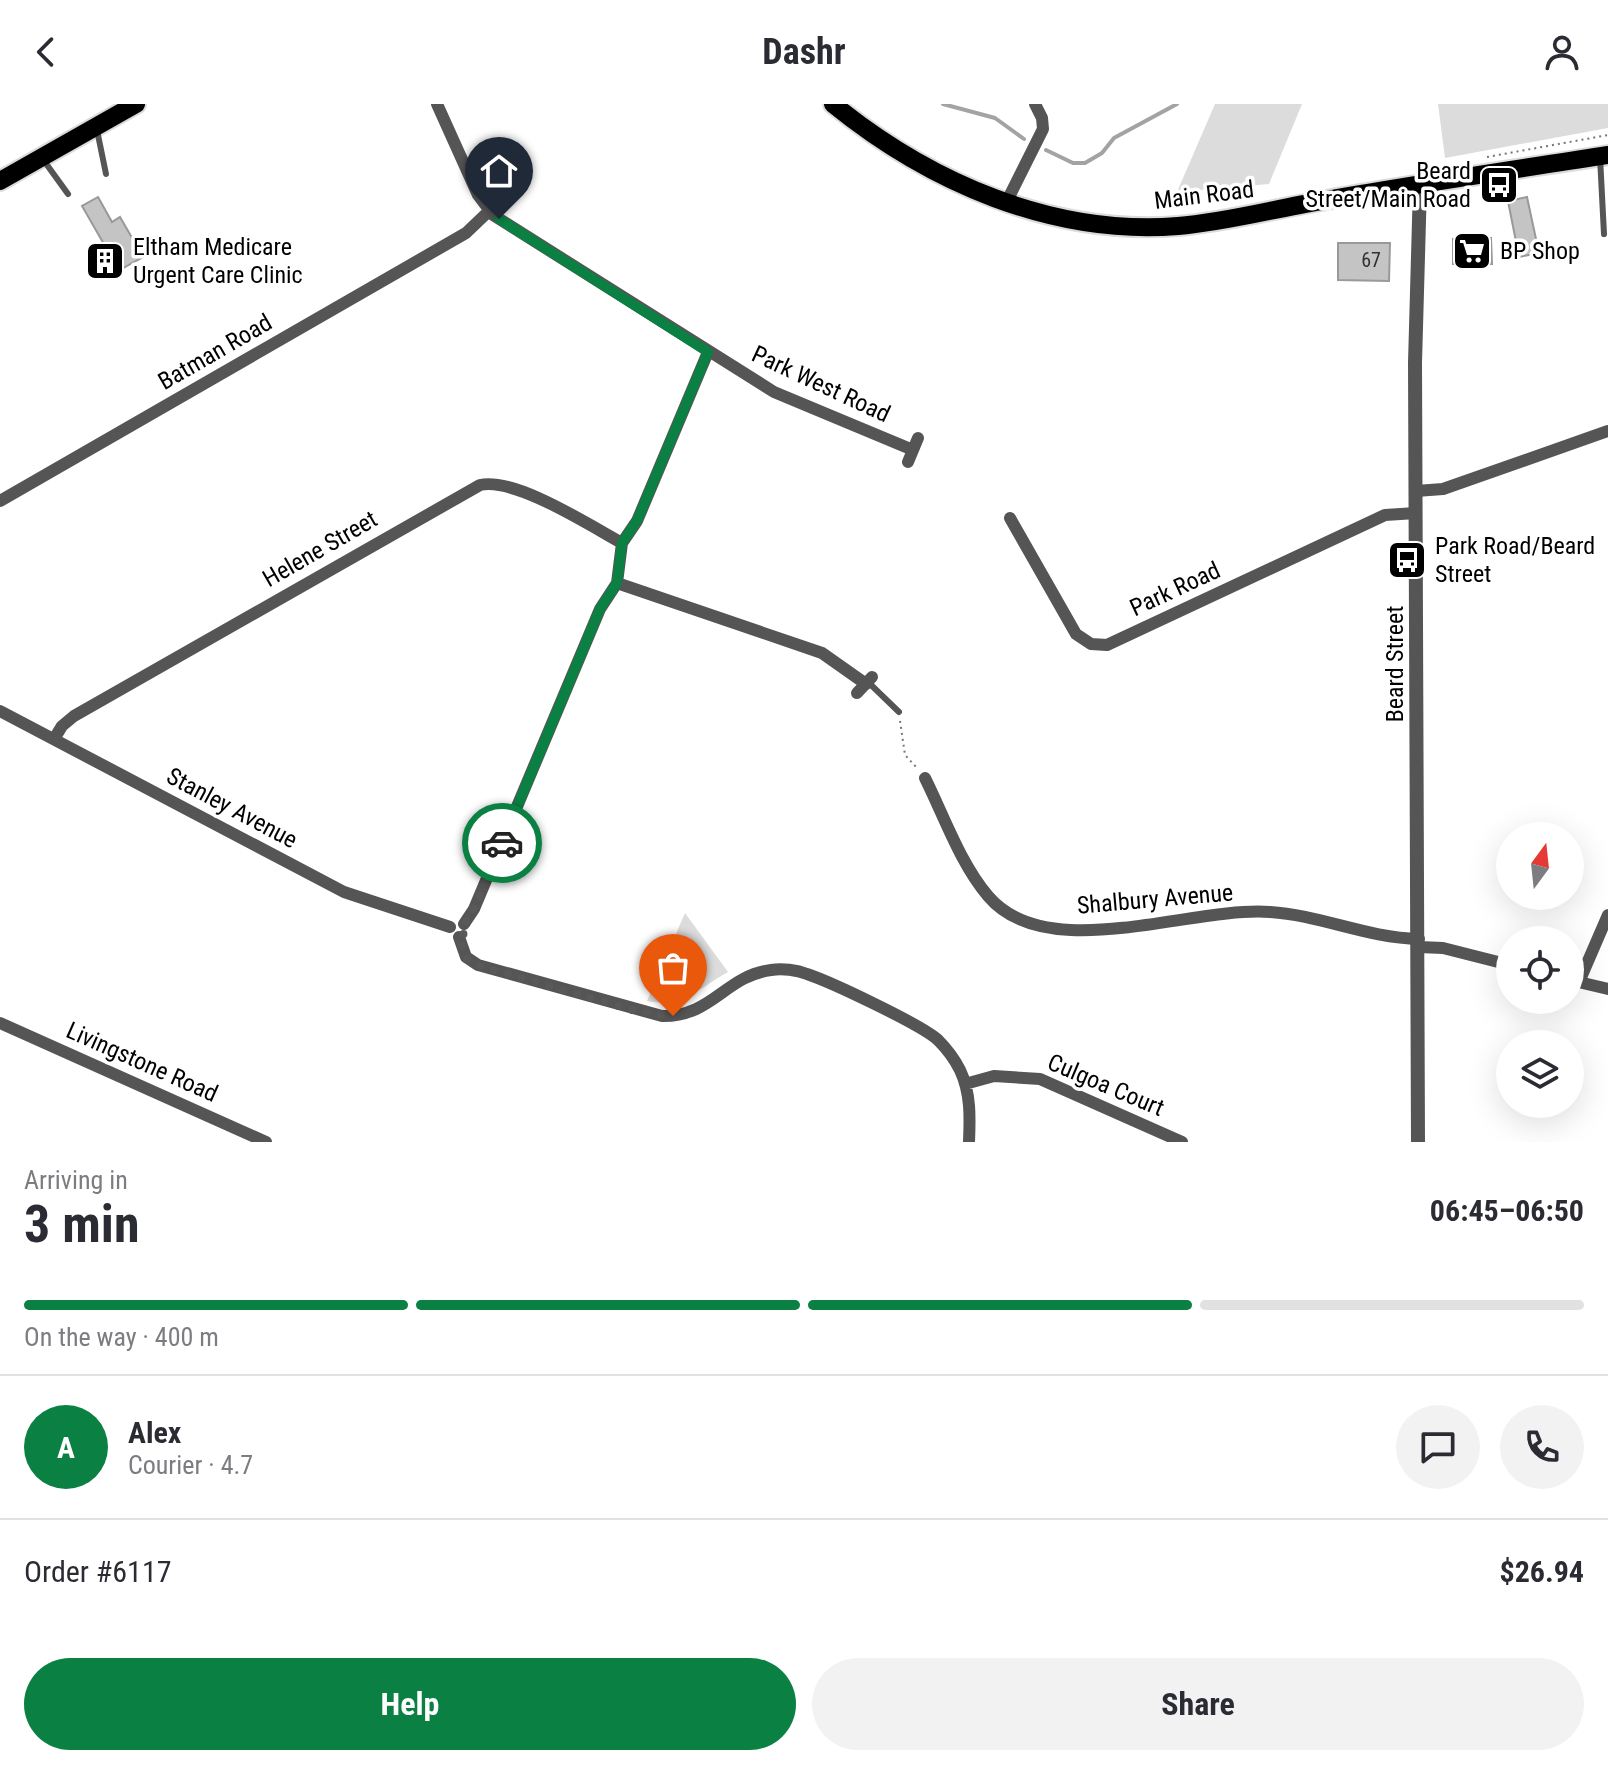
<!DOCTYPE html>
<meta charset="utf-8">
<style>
:root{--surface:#fff;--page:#f2f2f3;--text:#2b2b33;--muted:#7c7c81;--line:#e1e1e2;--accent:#0b8043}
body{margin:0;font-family:"Roboto Condensed",sans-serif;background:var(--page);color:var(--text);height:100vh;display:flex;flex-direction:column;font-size:30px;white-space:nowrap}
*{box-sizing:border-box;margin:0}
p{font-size:26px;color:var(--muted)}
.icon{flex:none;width:44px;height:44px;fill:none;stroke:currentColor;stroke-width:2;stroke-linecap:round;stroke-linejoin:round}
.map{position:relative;height:1038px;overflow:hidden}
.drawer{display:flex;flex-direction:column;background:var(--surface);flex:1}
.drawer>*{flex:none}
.needle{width:52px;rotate:15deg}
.fabs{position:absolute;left:1496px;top:718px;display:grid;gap:16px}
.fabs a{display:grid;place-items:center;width:88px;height:88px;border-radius:50%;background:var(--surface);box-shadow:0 8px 32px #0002;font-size:40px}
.pin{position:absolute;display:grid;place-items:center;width:68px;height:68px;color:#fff;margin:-82px -34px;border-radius:50% 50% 50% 0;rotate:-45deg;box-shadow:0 0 8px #0007}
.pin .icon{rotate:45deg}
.courier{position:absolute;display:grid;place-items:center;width:80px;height:80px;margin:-40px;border:6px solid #0b8043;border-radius:50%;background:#fff;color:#222;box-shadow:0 2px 10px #0007}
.headline em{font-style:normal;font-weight:700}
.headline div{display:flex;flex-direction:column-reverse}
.headline{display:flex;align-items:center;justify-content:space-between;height:136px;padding:0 24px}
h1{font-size:52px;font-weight:700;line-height:60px}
.bar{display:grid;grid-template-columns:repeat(4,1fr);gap:12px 8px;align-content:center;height:96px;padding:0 24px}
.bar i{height:10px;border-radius:6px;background:var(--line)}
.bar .on{background:var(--accent)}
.bar p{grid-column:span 4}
.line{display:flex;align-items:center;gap:20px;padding:0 24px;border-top:2px solid var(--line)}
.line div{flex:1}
.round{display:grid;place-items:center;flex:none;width:84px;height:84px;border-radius:42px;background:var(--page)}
.cta{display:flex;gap:16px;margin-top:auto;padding:16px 24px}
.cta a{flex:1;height:92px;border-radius:48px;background:var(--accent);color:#fff;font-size:32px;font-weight:700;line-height:92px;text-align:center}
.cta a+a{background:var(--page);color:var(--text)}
header{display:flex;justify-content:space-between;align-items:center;height:104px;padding:0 24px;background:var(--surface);font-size:36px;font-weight:700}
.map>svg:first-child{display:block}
.green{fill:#dcdcdc}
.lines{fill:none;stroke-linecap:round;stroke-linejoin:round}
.stream{stroke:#a3a3a3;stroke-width:4}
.building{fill:#c4c4c4;stroke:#999;stroke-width:2}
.primary-casing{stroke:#dbdbdb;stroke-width:22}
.path{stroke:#777;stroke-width:2;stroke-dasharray:2 4;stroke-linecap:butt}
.service{stroke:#555;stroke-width:6}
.minor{stroke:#555;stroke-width:12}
.tertiary{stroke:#555;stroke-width:14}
.primary{stroke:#000;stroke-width:18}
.done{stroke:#595959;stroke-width:8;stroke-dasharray:0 14.4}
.route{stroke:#0b8043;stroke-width:10}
.labels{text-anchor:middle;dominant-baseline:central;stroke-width:7;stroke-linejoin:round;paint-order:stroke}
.number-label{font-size:20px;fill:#313131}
.poi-label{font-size:24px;fill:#000;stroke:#fff;text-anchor:start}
.street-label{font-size:24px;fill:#000;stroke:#fff}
</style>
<header><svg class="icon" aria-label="back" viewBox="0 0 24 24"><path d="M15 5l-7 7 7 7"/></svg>Dashr<svg class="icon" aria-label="person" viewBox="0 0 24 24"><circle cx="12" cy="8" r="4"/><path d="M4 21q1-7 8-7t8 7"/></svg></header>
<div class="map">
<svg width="1608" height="1038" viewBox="0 0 1608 1038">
<rect width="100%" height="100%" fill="#fff"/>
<path class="green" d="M1215 0H1302L1269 80 1177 88Z
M1438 0H1608V24L1445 54Z
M685 809 728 868C699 884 683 904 647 897Z"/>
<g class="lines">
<path class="stream" d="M943 0 995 14 1024 35
M1046 46 1073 59H1085L1102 49 1114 34 1177 0"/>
</g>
<path class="building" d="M98 93 112 118 120 113 143 153 107 173 93 149 105 142 82 102Z
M1527 93 1539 149 1519 153 1508 97Z
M1491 134 1492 160H1453V135Z
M1338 139H1390L1389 177 1338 176Z"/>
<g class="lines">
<defs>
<path id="primary" d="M833 0C929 78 1052 132 1178 122 1226 118 1273 105 1321 97 1416 80 1512 66 1608 51
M0 77 136 0"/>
</defs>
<use href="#primary" class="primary-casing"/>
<path class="path" d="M1487 53 1608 31
M900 617 905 651 918 665"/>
<path class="service" d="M97 26 106 70
M1600 53 1604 130
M42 54 68 90
M868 578 899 608"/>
<path class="minor" d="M437 0 478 91 493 111 774 288 913 346
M1006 99 1043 25 1042 14 1035 0
M908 358 918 334
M1416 387 1443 385 1608 327
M0 397 466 129 489 107
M1010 414 1076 530 1091 540 1107 541 1385 411 1416 409
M617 479 822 549 866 580
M857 589 872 573
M0 607 344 788 450 823
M54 635 62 622 74 612 480 381C515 373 589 421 622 439
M925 674C944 712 960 759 988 792 1047 862 1190 802 1270 808 1320 811 1367 834 1419 835
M464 820 474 805 600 505 617 479 622 439 637 417 708 248
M459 833 466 853 478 861 662 912C712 913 725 872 771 866 782 864 797 866 807 870 831 878 922 921 938 936 946 944 955 956 960 966 971 989 970 1014 969 1038
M1419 843 1443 844 1510 861
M1570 876 1608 885
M1579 878 1608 811
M0 919 266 1038
M965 980 994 972 1040 975 1182 1038"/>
<path class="tertiary" d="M1418 1038 1415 259 1420 81"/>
<use href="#primary" class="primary"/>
</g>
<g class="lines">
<path class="done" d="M502 739 472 810 464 820 465 829 459 833 466 853 483 863 636 907 673 912"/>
<path class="route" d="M499 115 708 248 637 417 622 439 617 479 600 505 502 739"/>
</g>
<defs>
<symbol id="bus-square" viewBox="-11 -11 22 22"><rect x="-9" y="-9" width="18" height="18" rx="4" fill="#000" stroke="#fff"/><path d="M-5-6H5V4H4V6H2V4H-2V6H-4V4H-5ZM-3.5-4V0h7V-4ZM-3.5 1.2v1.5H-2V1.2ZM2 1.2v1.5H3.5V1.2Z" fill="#fff"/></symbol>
<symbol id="supermarket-square" viewBox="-11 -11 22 22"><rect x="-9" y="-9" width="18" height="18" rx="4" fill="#000" stroke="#fff"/><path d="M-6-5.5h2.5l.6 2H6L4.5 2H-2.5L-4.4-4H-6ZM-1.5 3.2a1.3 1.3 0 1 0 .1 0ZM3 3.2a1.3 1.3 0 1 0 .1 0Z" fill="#fff"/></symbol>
<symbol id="building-square" viewBox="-11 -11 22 22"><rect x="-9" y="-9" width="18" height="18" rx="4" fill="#000" stroke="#fff"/><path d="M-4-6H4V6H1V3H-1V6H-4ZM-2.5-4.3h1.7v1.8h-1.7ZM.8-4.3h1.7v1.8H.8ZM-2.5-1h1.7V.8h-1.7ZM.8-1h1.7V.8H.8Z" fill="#fff"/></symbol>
</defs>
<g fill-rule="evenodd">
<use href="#bus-square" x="1477" y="59" width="44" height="44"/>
<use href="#supermarket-square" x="1450" y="125" width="44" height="44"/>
<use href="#building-square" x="83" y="135" width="44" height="44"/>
<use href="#bus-square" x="1385" y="434" width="44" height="44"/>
</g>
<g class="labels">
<g class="number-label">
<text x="1371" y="156">67</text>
</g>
<g class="poi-label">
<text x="1471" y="67" text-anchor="end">Beard<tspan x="1471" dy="28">Street/Main Road</tspan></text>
<text x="133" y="143">Eltham Medicare<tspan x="133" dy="28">Urgent Care Clinic</tspan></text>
<text x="1500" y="147">BP Shop</text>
<text x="1435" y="442">Park Road/Beard<tspan x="1435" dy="28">Street</tspan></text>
</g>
<g class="street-label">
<text transform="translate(1204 91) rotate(-7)">Main Road</text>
<text transform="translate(215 248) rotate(-30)">Batman Road</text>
<text transform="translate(821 280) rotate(25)">Park West Road</text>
<text transform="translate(320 445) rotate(-30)">Helene Street</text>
<text transform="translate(1175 485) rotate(-25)">Park Road</text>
<text transform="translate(1395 560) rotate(-90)">Beard Street</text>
<text transform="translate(232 704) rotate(28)">Stanley Avenue</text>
<text transform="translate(1155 795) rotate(-5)">Shalbury Avenue</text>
<text transform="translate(142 958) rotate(24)">Livingstone Road</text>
<text transform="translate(1106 981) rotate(23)">Culgoa Court</text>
</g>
</g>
</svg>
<div class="fabs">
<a><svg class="needle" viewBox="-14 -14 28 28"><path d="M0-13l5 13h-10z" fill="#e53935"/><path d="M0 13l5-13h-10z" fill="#7c7c81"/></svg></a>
<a><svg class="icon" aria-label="locate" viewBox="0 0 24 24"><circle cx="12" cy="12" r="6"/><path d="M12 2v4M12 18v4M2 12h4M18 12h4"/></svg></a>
<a><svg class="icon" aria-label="layers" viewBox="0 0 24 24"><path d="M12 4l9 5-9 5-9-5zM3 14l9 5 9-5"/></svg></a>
</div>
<div class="pin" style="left:673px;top:912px;background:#ea580c"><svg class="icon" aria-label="bag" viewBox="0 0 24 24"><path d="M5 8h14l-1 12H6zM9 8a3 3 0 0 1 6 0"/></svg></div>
<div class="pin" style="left:499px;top:115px;background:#1f2937"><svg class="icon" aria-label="home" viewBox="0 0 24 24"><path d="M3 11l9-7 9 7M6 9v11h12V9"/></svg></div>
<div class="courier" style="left:502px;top:739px"><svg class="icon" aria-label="car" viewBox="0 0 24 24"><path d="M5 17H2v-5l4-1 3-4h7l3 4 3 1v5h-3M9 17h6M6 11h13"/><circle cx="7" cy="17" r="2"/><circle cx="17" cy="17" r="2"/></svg></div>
</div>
<section class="drawer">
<div class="headline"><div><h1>3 min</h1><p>Arriving in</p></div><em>06:45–06:50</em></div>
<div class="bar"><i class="on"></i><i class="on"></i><i class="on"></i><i></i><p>On the way · 400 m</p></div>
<div class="line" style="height:144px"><b class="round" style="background:var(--accent);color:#fff">A</b><div><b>Alex</b><p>Courier · 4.7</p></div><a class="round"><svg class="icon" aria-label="chat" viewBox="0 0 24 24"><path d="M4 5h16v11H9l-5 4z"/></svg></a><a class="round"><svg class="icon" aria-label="phone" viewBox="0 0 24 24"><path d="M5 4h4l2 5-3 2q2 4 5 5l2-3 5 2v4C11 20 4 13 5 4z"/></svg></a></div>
<div class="line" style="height:104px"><div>Order #6117</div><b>$26.94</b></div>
<div class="cta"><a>Help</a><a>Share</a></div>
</section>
